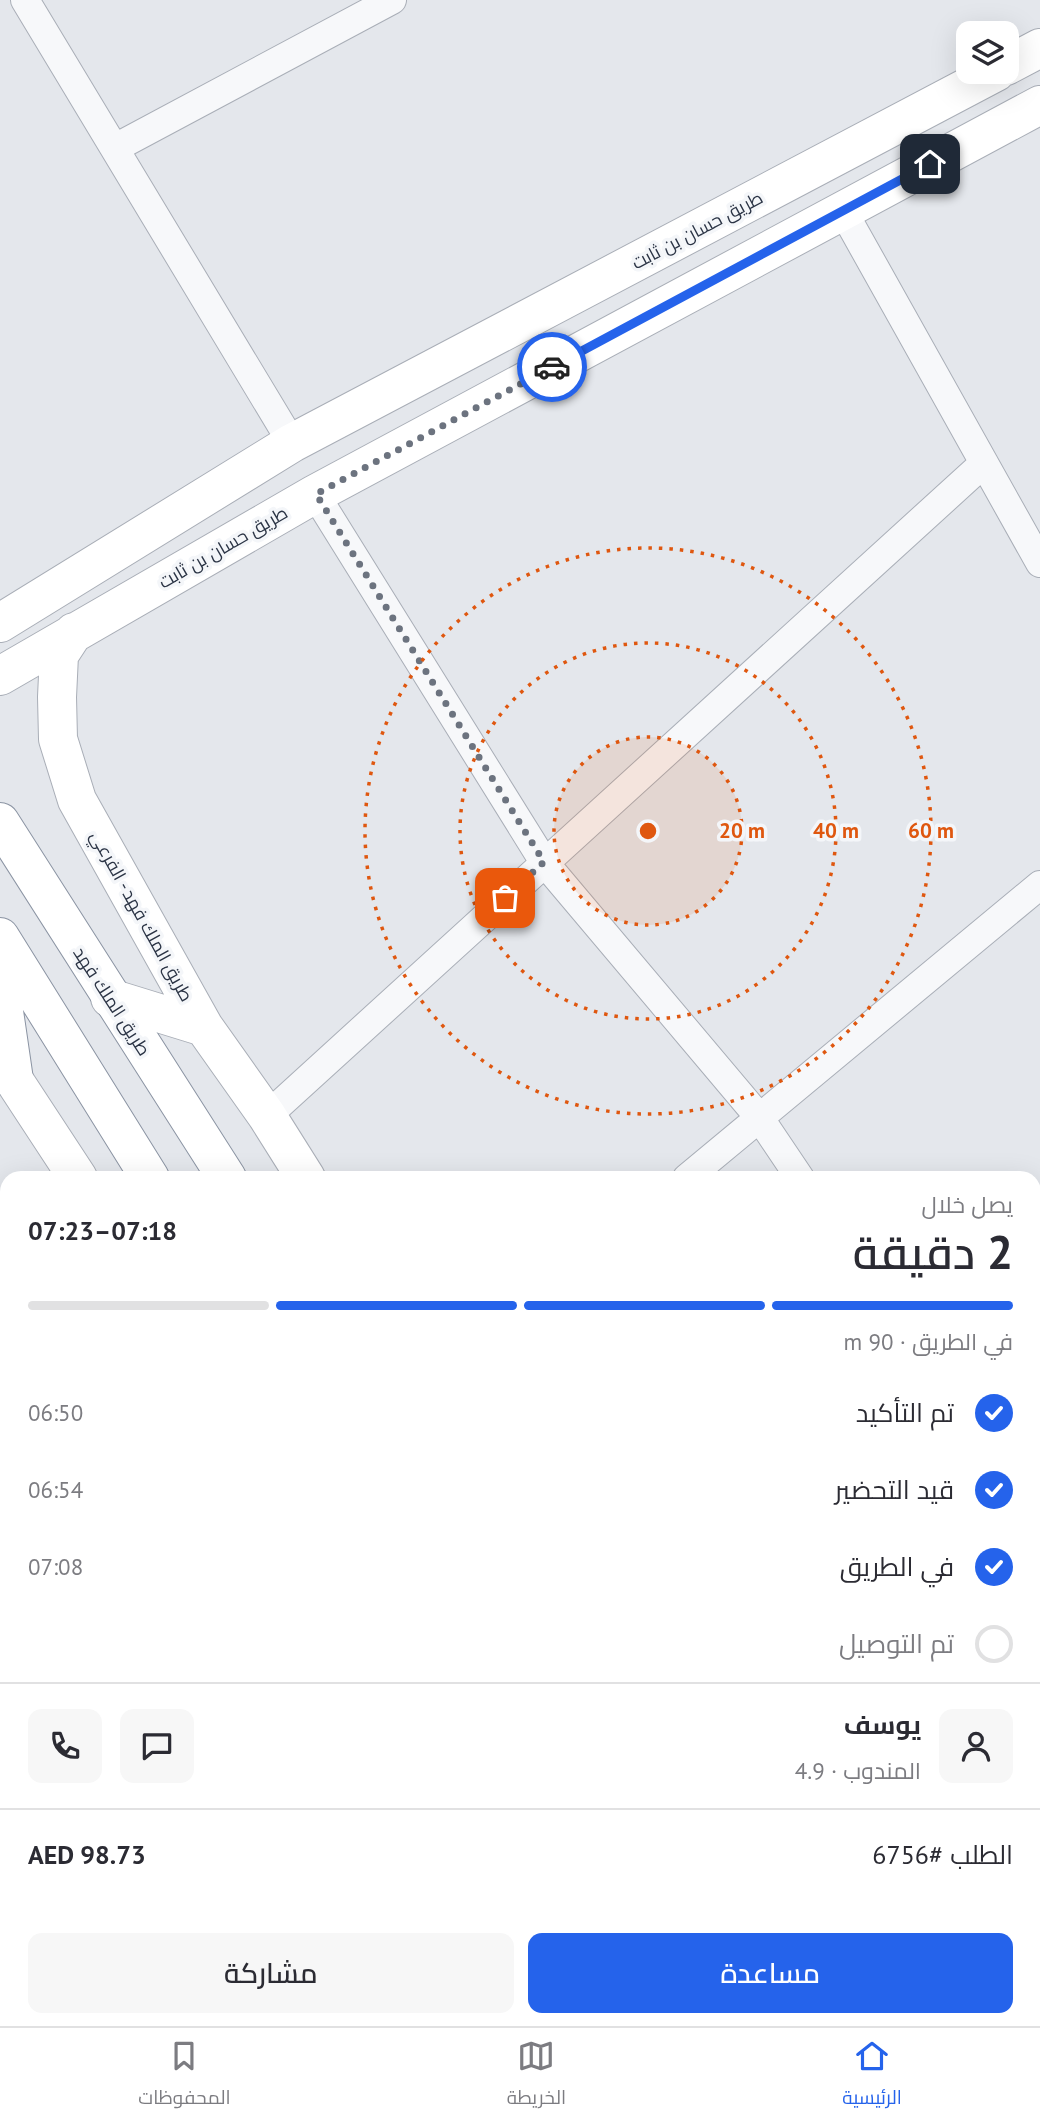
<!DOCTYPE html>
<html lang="ar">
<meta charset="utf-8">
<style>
:root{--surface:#fff;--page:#f7f7f7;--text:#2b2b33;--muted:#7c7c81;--line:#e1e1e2;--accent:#2563eb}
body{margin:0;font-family:"PT Sans",Cairo,sans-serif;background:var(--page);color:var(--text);direction:rtl;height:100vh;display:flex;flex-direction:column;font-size:26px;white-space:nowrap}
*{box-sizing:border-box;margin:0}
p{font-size:23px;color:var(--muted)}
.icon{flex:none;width:38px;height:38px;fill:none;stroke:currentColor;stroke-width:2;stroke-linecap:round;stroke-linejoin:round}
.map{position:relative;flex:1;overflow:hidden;direction:ltr}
.side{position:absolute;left:0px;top:1171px;width:1041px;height:856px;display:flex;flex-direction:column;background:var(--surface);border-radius:21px 21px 0 0;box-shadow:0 7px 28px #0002;direction:rtl}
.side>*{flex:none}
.buttons{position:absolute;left:956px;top:21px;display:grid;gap:14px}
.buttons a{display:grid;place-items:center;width:63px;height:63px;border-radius:14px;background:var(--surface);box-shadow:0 7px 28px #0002;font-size:35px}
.pin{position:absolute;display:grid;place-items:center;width:60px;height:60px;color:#fff;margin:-30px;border-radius:14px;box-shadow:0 4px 10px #0006}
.courier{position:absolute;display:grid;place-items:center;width:70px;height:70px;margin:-35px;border:5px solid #2563eb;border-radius:50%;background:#fff;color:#222;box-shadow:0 2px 9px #0007}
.overview em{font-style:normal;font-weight:600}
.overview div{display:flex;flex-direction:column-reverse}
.overview{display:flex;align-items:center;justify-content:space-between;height:119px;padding:0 28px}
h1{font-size:46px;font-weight:600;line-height:52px}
.bar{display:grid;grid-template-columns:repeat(4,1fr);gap:10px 7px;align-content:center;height:84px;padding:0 28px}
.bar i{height:9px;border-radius:5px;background:var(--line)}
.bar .current{background:var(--accent)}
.bar p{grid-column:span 4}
.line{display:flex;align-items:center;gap:18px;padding:0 28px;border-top:2px solid var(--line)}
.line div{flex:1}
.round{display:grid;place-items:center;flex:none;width:74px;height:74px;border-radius:14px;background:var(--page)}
ol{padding:0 28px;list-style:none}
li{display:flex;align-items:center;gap:21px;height:77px}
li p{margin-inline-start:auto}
li .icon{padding:7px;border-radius:50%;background:var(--accent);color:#fff;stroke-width:4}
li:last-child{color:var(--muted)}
li i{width:38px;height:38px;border:4px solid var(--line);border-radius:50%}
.cta{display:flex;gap:14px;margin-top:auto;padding:14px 28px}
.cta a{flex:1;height:80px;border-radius:14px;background:var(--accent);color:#fff;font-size:28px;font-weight:600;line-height:80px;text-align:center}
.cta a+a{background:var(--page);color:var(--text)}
.tab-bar{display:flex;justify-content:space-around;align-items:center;height:98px;border-top:2px solid var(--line);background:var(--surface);font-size:19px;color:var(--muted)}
.tab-bar a{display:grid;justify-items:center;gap:4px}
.tab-bar .current{color:var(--accent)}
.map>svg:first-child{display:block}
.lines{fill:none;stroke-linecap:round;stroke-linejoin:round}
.street-casing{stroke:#a9aeb7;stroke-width:30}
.secondary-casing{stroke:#a9aeb7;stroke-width:40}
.highway-casing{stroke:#8b94a3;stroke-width:40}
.street{stroke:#f7f8fa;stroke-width:28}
.secondary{stroke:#fff;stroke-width:38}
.highway{stroke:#fff;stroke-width:38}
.done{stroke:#6c737f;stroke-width:7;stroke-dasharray:0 12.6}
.route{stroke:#2563eb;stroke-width:9}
.ring{fill:none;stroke:#df570f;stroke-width:3.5;stroke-dasharray:3.5 7}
.labels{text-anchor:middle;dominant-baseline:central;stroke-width:7;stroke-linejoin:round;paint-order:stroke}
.street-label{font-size:18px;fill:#2b3445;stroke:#f4f6f9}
.centre{fill:#df570f;stroke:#f4f6f9;stroke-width:3.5}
.ring-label{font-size:21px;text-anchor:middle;font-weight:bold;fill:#df570f;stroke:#f4f6f9;stroke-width:7;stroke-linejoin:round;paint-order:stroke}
</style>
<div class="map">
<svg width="1040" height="2026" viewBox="0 0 1040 2026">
<rect width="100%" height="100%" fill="#e4e7ec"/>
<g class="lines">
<defs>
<path id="street" d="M25 0 292 443
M115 148 392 0
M843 211 1040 563
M315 494 544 862 759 1117 800 1178
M267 1116 984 463
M687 1178 1040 885
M1034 1289 1040 1284
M1034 1582 1040 1593
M0 1765 7 1759
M0 1783 7 1797
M0 2014 7 2010
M320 2020 323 2026"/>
<path id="secondary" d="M1006 66 1040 48
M0 623 292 443 996 72
M74 632 59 655 57 697 58 739 77 800 204 1027 267 1116 306 1178
M0 676 315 494 1040 105
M110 998 204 1027
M0 1059 78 1178
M0 1337 7 1333
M0 1433 7 1428
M1034 1720 1040 1717
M1034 1788 1040 1785
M580 2020 583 2026
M814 2026 815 2020"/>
<path id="highway" d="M0 822 227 1178
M0 937 150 1178
M0 984 14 1080
M639 2020 643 2026
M699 2020 701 2026
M751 2026V2020"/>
</defs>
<use href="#street" class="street-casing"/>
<use href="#secondary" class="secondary-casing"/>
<use href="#highway" class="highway-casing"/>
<use href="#street" class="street"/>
<use href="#secondary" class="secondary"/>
<use href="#highway" class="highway"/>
</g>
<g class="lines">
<path class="done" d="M505 898 544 862 316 494 552 367"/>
<path class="route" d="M552 367 930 164"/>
</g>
<circle cx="648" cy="831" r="94" fill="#df570f" fill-opacity=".12"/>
<g class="ring">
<circle cx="648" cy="831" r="94"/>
<circle cx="648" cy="831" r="188"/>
<circle cx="648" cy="831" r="283"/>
</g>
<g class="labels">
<g class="street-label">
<text transform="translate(697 230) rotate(-28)">طريق حسان بن ثابت</text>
<text transform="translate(223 547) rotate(-30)">طريق حسان بن ثابت</text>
<text transform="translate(142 916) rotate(61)">طريق الملك فهد - الفرعي</text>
<text transform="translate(112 1001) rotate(57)">طريق الملك فهد</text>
</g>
</g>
<circle cx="648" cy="831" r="10" class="centre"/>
<g class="ring-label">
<text x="742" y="838">20 m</text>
<text x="836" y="838">40 m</text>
<text x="931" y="838">60 m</text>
</g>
</svg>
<div class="buttons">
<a><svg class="icon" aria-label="layers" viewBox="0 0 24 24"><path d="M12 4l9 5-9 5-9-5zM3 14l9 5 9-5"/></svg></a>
</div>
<div class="pin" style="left:505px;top:898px;background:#ea580c"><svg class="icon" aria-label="bag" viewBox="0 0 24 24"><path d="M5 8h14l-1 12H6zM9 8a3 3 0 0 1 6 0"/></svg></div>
<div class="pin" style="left:930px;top:164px;background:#1f2937"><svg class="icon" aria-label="home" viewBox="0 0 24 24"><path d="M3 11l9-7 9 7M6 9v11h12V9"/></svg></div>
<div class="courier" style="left:552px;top:367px"><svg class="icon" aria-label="car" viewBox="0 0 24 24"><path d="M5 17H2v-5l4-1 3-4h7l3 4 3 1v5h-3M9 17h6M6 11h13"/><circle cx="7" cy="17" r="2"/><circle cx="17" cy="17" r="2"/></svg></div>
<section class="side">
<div class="overview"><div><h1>2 دقيقة</h1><p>يصل خلال</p></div><em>07:18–07:23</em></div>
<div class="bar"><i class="current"></i><i class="current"></i><i class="current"></i><i></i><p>في الطريق · 90 m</p></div>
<ol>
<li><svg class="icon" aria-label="check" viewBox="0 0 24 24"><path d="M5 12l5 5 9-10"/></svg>تم التأكيد<p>06:50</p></li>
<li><svg class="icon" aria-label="check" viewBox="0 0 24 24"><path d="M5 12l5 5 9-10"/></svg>قيد التحضير<p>06:54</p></li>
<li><svg class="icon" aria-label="check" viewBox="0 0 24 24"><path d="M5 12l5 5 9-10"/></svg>في الطريق<p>07:08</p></li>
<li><i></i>تم التوصيل</li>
</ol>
<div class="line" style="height:126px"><a class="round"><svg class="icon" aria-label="person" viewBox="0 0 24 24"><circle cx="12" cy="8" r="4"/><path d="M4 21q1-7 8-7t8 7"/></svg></a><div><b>يوسف</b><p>المندوب · 4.9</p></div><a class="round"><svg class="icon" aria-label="chat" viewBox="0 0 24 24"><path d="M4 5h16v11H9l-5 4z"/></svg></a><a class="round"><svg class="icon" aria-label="phone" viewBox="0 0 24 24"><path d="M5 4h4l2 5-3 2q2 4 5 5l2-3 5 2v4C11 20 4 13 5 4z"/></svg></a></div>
<div class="line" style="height:91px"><div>الطلب #6756</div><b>AED 98.73</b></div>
<div class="cta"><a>مساعدة</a><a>مشاركة</a></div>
</section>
</div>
<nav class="tab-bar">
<a class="current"><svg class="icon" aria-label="home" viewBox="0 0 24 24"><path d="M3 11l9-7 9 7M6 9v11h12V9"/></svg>الرئيسية</a>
<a><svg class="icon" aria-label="map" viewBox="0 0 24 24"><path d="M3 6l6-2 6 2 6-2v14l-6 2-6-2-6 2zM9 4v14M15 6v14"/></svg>الخريطة</a>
<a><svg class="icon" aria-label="saved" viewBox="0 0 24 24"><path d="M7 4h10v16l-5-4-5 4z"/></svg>المحفوظات</a>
</nav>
